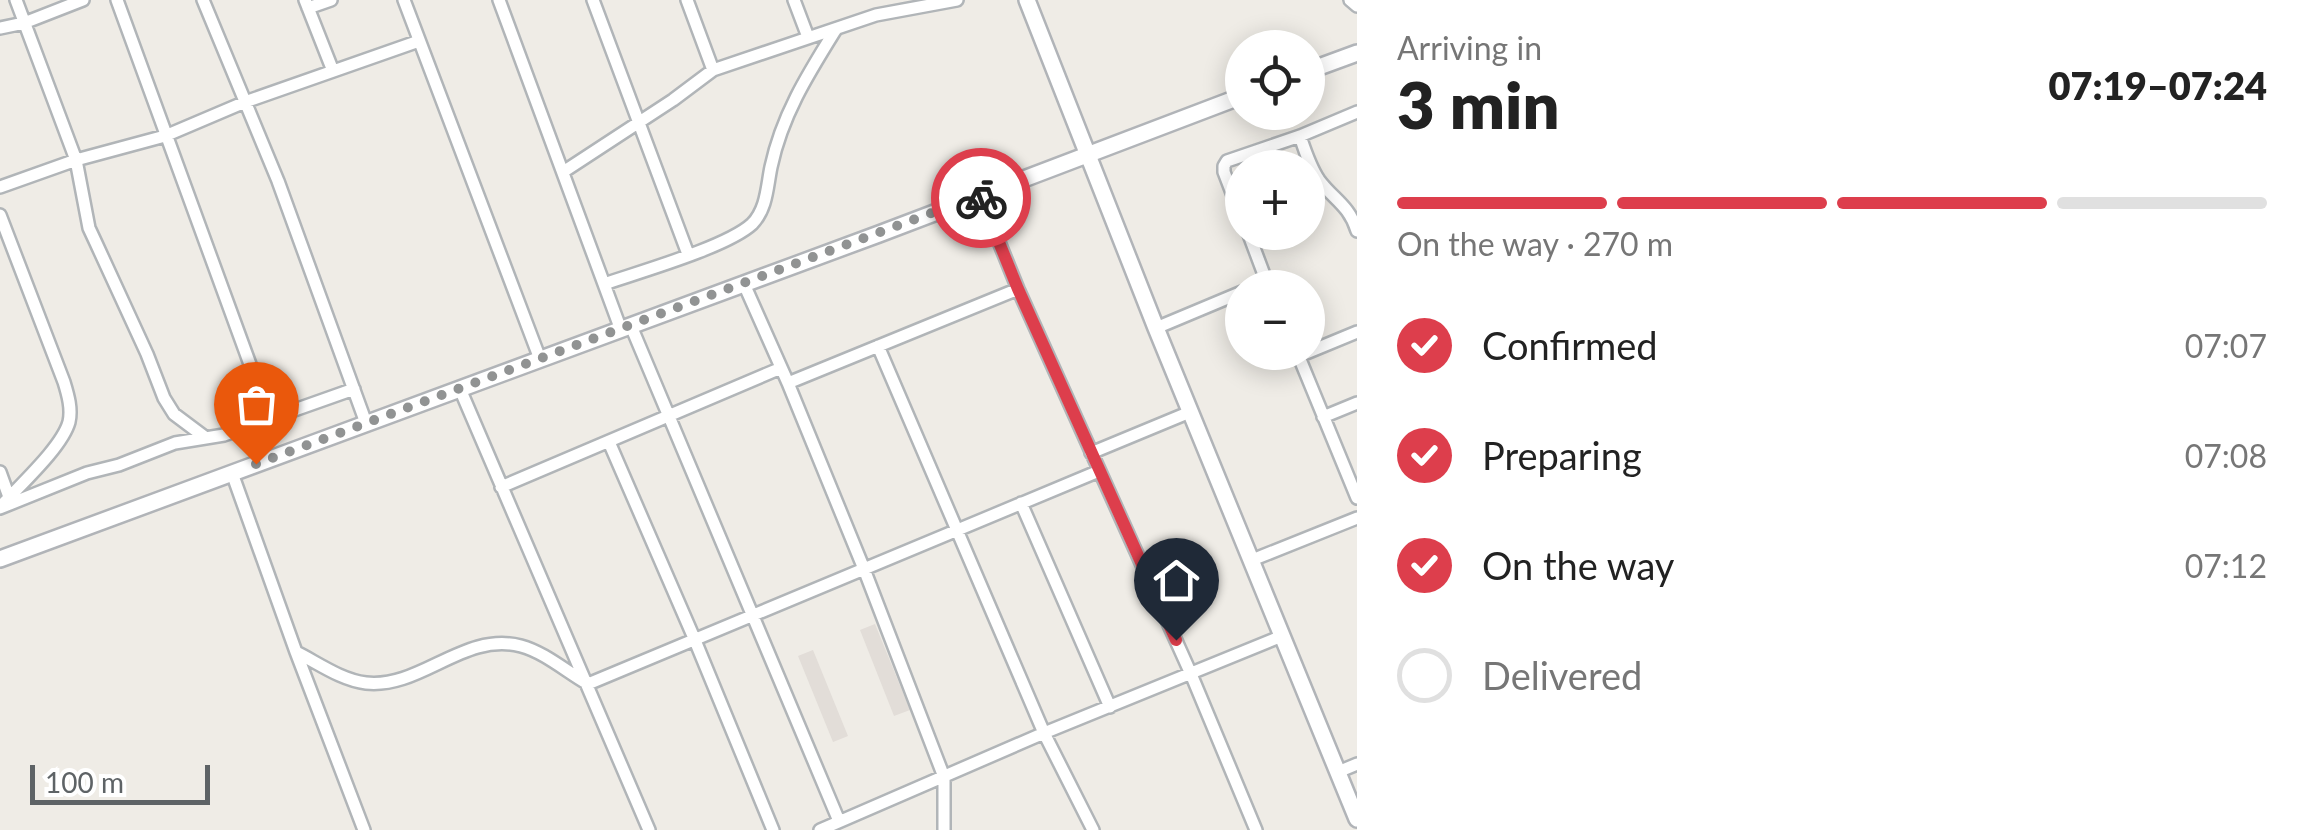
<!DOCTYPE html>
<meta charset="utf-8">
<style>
:root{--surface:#fff;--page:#f6f6f6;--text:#222;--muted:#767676;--line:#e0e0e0;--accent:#dd3e4c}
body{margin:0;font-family:Lato,sans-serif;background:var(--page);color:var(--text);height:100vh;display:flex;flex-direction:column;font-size:38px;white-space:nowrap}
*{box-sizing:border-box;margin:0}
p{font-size:32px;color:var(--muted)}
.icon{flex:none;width:55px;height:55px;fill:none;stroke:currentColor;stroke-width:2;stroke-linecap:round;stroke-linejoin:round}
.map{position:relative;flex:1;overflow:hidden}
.panel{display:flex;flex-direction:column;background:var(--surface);width:950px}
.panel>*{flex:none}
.tools{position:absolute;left:1225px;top:30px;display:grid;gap:20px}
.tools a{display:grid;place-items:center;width:100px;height:100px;border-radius:50%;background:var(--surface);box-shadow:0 5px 25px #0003;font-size:50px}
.scale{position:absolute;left:30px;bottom:25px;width:180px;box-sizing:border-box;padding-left:10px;border:5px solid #5e6366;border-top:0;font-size:28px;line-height:35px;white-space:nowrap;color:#5e6366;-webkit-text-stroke:8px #fff;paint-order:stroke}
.pin{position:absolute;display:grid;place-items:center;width:85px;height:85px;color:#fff;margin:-102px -42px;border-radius:50% 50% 50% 0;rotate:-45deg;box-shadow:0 0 10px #0007}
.pin .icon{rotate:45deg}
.courier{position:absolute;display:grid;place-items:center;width:100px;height:100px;margin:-50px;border:8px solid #dd3e4c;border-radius:50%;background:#fff;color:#222;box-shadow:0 2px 12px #0007}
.head em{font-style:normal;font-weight:800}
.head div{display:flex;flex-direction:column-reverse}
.head{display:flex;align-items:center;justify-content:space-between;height:170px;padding:0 40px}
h1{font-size:65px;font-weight:800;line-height:75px}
.bar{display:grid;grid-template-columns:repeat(4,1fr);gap:15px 10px;align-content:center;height:120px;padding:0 40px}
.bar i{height:12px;border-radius:8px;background:var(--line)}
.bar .current{background:var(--accent)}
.bar p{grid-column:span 4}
ol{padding:0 40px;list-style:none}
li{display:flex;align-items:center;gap:30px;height:110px}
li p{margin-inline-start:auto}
li .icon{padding:10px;border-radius:50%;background:var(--accent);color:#fff;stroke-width:4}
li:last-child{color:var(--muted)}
li i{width:55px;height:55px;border:5px solid var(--line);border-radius:50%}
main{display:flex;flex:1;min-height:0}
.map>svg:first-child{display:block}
.education{fill:#e2ddd8}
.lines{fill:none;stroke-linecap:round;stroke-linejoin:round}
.street-casing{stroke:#b1b5b8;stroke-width:16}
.secondary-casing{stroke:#b1b4b8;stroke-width:20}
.street{stroke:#fff;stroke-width:11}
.secondary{stroke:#fff;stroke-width:15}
.done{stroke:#919393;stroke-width:10;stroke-dasharray:0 18}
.route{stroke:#dd3e4c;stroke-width:12}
</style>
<main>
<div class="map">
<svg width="1357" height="830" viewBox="0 0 1357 830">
<rect width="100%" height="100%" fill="#efece6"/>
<path class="education" d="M875 624 910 710 894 716 860 630Z
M813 650 848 736 833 742 798 656Z"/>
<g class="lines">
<defs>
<path id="street" d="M16 0 76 160 89 228 96 243 147 354 164 398 174 414 206 438
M117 0 270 419
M203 0 278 181 366 423
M305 0 333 71
M404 0 540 359
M499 0 621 330
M593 0 688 254
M687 0 713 70
M794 0 808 37
M1350 0 1357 6
M308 8 331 0
M0 28 24 23 83 0
M1300 136C1305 151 1310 167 1319 180 1334 200 1349 205 1357 231
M563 172 673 100 713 70 876 15 957 0
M0 187 76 160 165 136 245 102 419 41
M980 195 1018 289 1191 674 1256 830
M0 215 64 382C68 395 72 409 69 422 62 447 21 484 3 504
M1242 219 1224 172V166L1227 161 1300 136 1357 112
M1248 232 1269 288
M604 284C639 272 727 247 752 224 767 209 767 186 771 167 782 115 808 74 836 29
M744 284 788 383 864 569 944 777V830
M631 326 839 821
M1156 328 1242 292
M878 346 1044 733 1093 830
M1297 352 1357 498
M1299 356 1357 332
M788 383 1018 289
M460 389 649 830
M1323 417 1357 403
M609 442 694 638 773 830
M1091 453 1190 412
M0 472 9 497
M232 473 296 652 364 830
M501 487 781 368
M1021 503 1110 707
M0 508 87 473 119 465 175 443 224 435 354 389
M1252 560 1357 518
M296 652C318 663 341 680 366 683 421 689 464 631 521 646 544 652 567 672 588 684L1099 471
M1338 772 1357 764
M820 830 1044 733 1282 636"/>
<path id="secondary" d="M1027 0 1156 328 1357 819
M1308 71 1357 53
M0 559 879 234 1242 96"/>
</defs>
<use href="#street" class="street-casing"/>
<use href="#secondary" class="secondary-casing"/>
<use href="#street" class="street"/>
<use href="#secondary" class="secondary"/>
</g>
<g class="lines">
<path class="done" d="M256 464 980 195 981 198"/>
<path class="route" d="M981 198 1018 289 1176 640"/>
</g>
</svg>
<div class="tools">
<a><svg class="icon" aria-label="locate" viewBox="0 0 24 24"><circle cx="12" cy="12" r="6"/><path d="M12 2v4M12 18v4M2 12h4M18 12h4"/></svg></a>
<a>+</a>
<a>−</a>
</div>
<div class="scale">100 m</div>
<div class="pin" style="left:256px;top:464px;background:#ea580c"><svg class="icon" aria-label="bag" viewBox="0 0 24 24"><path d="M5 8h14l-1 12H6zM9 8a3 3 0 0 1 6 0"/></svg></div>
<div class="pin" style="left:1176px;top:640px;background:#1f2937"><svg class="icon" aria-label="home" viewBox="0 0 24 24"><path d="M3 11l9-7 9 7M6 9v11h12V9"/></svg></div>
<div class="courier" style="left:981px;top:198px"><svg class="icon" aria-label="bike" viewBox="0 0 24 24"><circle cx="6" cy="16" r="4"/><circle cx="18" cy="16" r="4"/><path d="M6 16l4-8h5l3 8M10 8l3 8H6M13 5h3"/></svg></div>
</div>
<section class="panel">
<div class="head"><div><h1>3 min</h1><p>Arriving in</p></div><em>07:19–07:24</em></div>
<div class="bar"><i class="current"></i><i class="current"></i><i class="current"></i><i></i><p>On the way · 270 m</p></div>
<ol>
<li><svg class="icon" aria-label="check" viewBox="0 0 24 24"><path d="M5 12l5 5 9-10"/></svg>Confirmed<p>07:07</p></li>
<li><svg class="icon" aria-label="check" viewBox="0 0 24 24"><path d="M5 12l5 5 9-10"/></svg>Preparing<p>07:08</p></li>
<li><svg class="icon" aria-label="check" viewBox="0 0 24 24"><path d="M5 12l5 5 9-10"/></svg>On the way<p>07:12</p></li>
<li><i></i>Delivered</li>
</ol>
</section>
</main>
